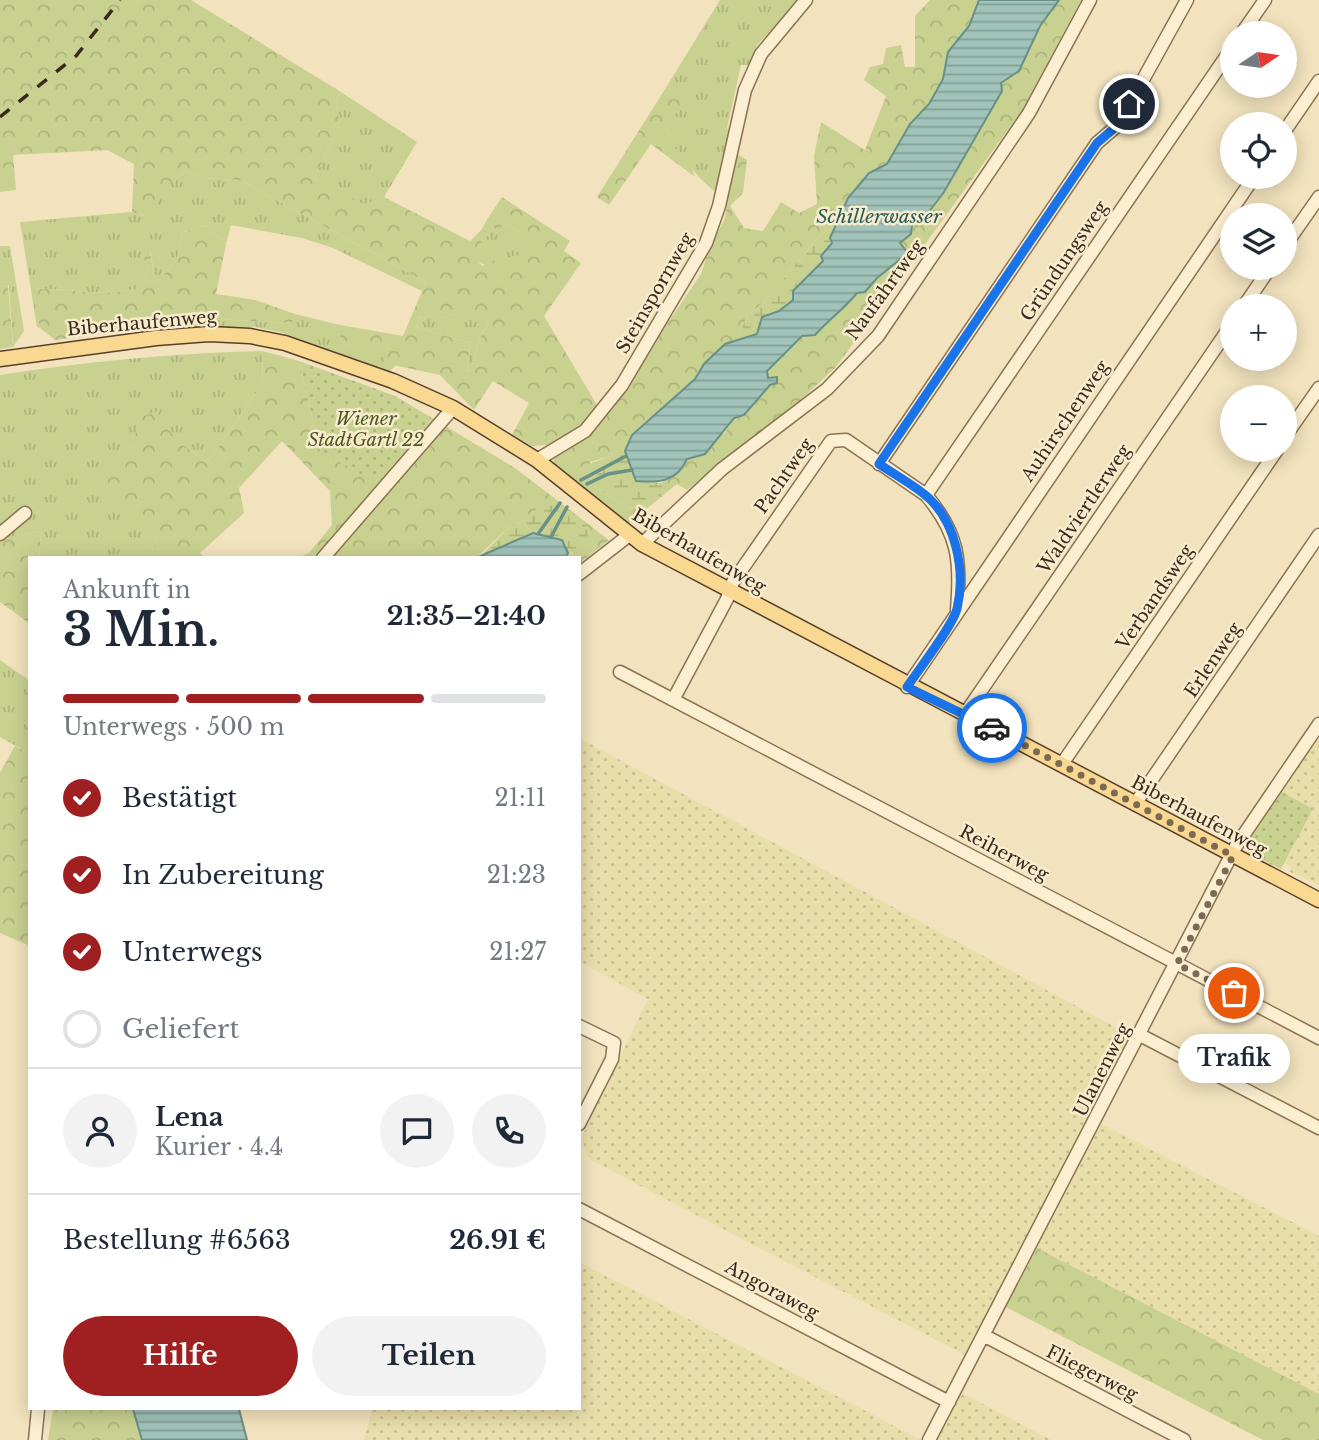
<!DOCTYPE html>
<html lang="de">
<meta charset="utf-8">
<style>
:root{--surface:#fff;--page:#f2f2f3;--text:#1f2937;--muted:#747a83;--line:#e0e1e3;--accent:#a01f20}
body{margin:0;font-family:"Libre Baskerville",serif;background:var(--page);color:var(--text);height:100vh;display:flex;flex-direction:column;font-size:26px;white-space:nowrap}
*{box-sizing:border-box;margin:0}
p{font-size:23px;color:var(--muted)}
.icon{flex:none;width:38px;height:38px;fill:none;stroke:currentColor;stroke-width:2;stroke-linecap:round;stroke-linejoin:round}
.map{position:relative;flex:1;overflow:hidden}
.sheet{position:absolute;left:28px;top:556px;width:553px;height:854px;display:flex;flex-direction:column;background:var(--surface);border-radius:0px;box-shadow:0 4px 18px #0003}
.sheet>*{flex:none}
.needle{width:46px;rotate:77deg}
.buttons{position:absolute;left:1220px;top:21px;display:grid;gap:14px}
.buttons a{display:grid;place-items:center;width:77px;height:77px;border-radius:50%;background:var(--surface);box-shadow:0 4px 18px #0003;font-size:35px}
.pin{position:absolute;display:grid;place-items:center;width:60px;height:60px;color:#fff;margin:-30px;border:4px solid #fff;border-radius:50%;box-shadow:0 2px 7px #0007}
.courier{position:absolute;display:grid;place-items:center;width:70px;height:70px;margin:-35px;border:5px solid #1a73e8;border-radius:50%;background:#fff;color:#222;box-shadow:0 2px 9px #0007}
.bubble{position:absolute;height:49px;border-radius:24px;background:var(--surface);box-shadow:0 4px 18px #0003;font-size:23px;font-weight:700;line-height:49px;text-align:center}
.head em{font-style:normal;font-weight:700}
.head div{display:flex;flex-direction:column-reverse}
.head{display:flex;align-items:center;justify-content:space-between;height:119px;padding:0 35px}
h1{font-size:46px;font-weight:700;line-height:52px}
.bar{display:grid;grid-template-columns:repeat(4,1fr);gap:10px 7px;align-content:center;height:84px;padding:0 35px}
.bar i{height:9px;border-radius:5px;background:var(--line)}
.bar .selected{background:var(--accent)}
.bar p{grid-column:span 4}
.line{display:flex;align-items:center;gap:18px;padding:0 35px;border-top:2px solid var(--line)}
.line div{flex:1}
.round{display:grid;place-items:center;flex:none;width:74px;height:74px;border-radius:37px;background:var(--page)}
ol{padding:0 35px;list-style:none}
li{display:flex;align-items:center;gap:21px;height:77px}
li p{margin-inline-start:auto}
li .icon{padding:7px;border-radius:50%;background:var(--accent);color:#fff;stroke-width:4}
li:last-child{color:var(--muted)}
li i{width:38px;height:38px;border:4px solid var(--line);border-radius:50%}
.button{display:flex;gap:14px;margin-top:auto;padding:14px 35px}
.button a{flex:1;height:80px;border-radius:42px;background:var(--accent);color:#fff;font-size:28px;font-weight:700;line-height:80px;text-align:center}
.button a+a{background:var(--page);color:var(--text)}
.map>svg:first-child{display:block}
.farmland{fill:url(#farmland-dots)}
.grass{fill:url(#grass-tufts)}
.forest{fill:url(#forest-crowns);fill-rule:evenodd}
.wetland{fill:url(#wetland-marsh)}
.garden{fill:url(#garden-dots)}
.water{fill:url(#water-rules);stroke:#689187;stroke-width:2}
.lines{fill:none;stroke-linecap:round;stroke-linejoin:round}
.stream{stroke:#689187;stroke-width:3.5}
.minor-casing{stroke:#8c7255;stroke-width:15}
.major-casing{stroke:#593f2a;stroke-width:17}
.minor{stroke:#fcefd1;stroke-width:12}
.major{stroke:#f9d991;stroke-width:14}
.rail{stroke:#392a1b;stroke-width:3.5;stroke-dasharray:12 12;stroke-linecap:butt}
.done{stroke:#7a6a54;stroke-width:7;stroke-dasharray:0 12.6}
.route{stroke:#1a73e8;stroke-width:9}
.labels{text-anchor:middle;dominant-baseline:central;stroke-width:5;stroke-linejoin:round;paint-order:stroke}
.street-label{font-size:18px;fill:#392a1b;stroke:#f9ecce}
.park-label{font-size:18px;font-style:italic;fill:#4a581f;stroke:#f9ecce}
.water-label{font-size:19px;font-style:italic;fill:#285b57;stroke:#f9ecce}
</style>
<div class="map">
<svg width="1319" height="1440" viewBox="0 0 1319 1440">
<defs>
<pattern id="farmland-dots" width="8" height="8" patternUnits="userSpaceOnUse" patternTransform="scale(1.75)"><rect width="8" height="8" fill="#e8deaa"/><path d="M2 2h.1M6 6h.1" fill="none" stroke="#c8bf92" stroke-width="1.8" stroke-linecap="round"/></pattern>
<pattern id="grass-tufts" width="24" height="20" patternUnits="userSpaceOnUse" patternTransform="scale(1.75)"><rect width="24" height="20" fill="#c9d190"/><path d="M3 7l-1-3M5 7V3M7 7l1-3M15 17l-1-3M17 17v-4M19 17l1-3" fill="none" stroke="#adb47c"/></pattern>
<pattern id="forest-crowns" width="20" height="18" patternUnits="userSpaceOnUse" patternTransform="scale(1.75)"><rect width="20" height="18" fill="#c9d190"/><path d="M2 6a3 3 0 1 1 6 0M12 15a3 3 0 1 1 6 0" fill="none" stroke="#adb47c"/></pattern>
<pattern id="wetland-marsh" width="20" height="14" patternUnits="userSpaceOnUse" patternTransform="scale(1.75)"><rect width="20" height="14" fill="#c9d190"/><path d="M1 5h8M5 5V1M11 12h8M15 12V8" fill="none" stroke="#adb47c"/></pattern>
<pattern id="garden-dots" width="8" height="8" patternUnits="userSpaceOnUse" patternTransform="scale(1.75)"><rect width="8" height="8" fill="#c9d190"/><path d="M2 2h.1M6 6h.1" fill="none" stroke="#adb47c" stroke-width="1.8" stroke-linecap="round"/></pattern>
<pattern id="water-rules" width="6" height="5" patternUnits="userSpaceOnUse" patternTransform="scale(1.75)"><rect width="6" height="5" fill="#a1c3b9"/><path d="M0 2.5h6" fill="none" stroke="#849f96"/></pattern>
</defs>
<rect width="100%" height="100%" fill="#f2e2bd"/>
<path class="farmland" d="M1319 733V885L1290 872 1291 867 1285 863 1313 809 1280 791Z
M579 738 1132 1036 967 1356 589 1159 581 1138 648 999 579 961Z
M1101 1124 1319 1236V1394L1037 1248Z
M579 1262 921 1440H364L372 1409H579Z
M962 1393 1051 1440H937Z"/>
<path class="grass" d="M720 0H799L757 45 750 65H741L727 128 731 137 717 193C694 176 685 157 663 136L673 93 662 94Z
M341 92 417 142 384 197 364 205 314 179 340 124 336 100Z
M186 171 202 178 240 180 426 282 422 291 333 248 302 238 231 225 226 244 206 225 183 232 177 259 156 284 148 239 137 231 148 272 135 290 104 293 35 288 40 328 37 327 20 222 132 212 149 217 147 186H168Z
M486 221 498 230 505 223 528 238 525 254 503 278 499 270 477 262 485 245 477 239Z
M0 246H10L24 331 13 347 9 285 0 286Z
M295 314 340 325V340L350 348H382L385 363 396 365 389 372 280 332 255 327 142 332 140 329 211 319 292 323Z
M454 314H484L489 324 479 339 472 370 467 371 470 343 416 327 420 316 428 321Z
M262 351 263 383 207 463 175 439 135 444 85 481 158 539 146 558H39L41 531 0 539V375C87 361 174 353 262 351Z
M0 660 30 681V754L0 737Z"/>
<path class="forest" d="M0 0H191L341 92 336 100 340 124 314 179 364 204 384 197 470 241 484 227 491 231 488 237 481 234 478 239 485 245 478 262 482 266 493 261 500 264 503 277 512 256 525 254 523 246 528 238 505 223 498 231 486 221 502 197 570 241 564 251 581 263 544 316 604 417 701 274 711 243 724 221 737 154 747 160 743 193 730 206 744 228 763 231 781 202 799 213 817 204 814 156 821 122 865 150 886 96 864 80 870 67 883 64 886 48 901 45 905 67H915V16L930 0H979L969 26 948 52 943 79 929 104 910 124 887 164 869 173 848 198 836 226 820 235 765 301 747 316 737 340C718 346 705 361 695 379L610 456 590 462 589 483 630 509 640 507 663 491 661 483 683 468 687 459 725 433 734 418 744 414 770 385 767 371 802 336 815 335C829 319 843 309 857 293L865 292 877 278 907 253 900 243 913 218 928 213 944 192 1002 91 1001 83 1019 71 1040 26 1059 0H1081L1023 109 836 367 794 406 687 490 677 484 629 523 558 469 546 445 532 446 512 435 529 403 493 381 474 410 440 375 384 363 382 348H350L340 340V325L403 336 426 282 240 180 202 178 186 171 168 186 148 187 159 200 149 217 132 212 134 164 107 150 13 155 16 190 0 192ZM454 314H484L489 324 479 339 472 370 467 371 470 343 416 327 420 316 428 321Z
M673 93 685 98 663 136 689 161 695 177 651 144 609 205 597 197 662 94Z
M206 225 226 244 216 294 255 300 295 314 292 323 211 319 55 340 40 328 34 288 104 293 135 290 148 272 136 230 148 239 160 240 150 253 156 284 177 259 183 232Z
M8 285 13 347 0 349V286Z
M262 351 299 361 320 450 377 483 432 418 515 468 609 540 579 564V558H565L568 553 573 554 571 522 568 518 538 507 529 519 508 528 476 558H297L309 553 332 525 330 491 282 441 239 488 244 513 200 553 204 558H146L158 539 84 481 135 444 137 419 156 411 175 439 207 463 263 383Z
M41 531 39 558H30V624L0 602V539Z
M15 746 30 754V946L0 933V773Z
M1037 1248 1319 1394V1440H1263L1006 1307Z
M53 1409H133L142 1440H48Z"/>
<path class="wetland" d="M836 226 823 261 793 291V300L779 311 763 317 757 334 737 340 747 316 765 301 820 235Z
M632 435 625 451 636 481 661 483 663 491 640 507 630 509 589 483 578 468 610 456Z
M559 505 568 512 571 522H577L587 530 588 538 581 551 568 553 562 540 533 533 483 554 508 528 529 519 538 507Z"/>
<path class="garden" d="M299 361 395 396 432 418 377 484 320 450Z
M1280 791 1313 809 1281 869 1246 852 1243 844Z"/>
<path class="water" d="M979 0H1059L1040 26 1019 71 1001 83 1002 91 944 192 928 213 913 218 911 234 900 243 908 253 877 278 865 292 857 293C843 310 829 319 815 335L802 336 767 371 768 378 777 377V383L770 385 744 415 734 418 705 454 687 459C677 482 658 483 636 481L625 451 632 435 695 379 704 364 725 344 757 334 762 317 779 311 793 300V291L823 261 821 256 832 243 830 238 848 198 869 173 887 164 910 124 929 104 943 79 948 52 969 26Z
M533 533 562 540 568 553 565 558H476Z
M133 1409H239L247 1440H142Z"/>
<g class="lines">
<path class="stream" d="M581 480 626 456
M587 484 608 474 632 470
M538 534 560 503
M551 537 567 507"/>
<defs>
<path id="minor" d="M1242 33 1265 0
M1284 132 1319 81
M1284 247 1319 197
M1244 306 1270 268
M1284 438 1319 388
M537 460 585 431 622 385 706 243 719 206 745 90 761 54 806 0
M879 464 1097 143 1118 125 1187 0
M926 495 1232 48
M0 534 25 513
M642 544 722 469 827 389 878 336 1029 113 1090 0
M323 558 453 408
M579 574 628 536
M620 672 1319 1038
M907 687 1254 177
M673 700 727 599 733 582 831 441 846 440 926 495C959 534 961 561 957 610
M965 714 1232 324
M1062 764 1277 450
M1135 804 1319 535
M579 1026 614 1043 612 1059 579 1124
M1140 1035 1319 1128
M579 1209 949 1402
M985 1336 1184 1440
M35 1440 38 1409
M929 1440 1236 846 1319 724"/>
<path id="major" d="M0 359 156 338 209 334 250 336 285 343 393 381 453 408 537 460 642 544 1319 900"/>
</defs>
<use href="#minor" class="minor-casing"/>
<use href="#major" class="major-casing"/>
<use href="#minor" class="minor"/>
<use href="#major" class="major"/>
<path class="rail" d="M0 117 76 56 120 0"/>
</g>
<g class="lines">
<path class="done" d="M992 728 1233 856 1177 964 1234 993"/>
<path class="route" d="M992 728 907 687C919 669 952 627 957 609 966 571 956 519 924 494 910 483 894 474 879 464L1097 143 1118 125 1129 104"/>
</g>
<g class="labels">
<g class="street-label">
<text transform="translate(1064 261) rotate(-56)">Gründungsweg</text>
<text transform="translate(885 290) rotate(-54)">Naufahrtweg</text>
<text transform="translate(655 293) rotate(-60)">Steinspornweg</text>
<text transform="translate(142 323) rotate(-5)">Biberhaufenweg</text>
<text transform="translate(1065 421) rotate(-56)">Auhirschenweg</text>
<text transform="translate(784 476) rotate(-55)">Pachtweg</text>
<text transform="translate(1084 509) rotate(-56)">Waldviertlerweg</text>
<text transform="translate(699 551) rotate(30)">Biberhaufenweg</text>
<text transform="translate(1155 597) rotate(-56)">Verbandsweg</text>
<text transform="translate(1213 660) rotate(-56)">Erlenweg</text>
<text transform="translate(1199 816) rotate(28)">Biberhaufenweg</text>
<text transform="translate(1004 853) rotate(28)">Reiherweg</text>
<text transform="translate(1102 1070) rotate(-63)">Ulanenweg</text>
<text transform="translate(772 1290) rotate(28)">Angoraweg</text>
<text transform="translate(1092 1373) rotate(27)">Fliegerweg</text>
</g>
<g class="park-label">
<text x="366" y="419">Wiener<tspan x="366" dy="21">StadtGartl 22</tspan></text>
</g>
<g class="water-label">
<text x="879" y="216">Schillerwasser</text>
</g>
</g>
</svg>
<div class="buttons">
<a><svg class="needle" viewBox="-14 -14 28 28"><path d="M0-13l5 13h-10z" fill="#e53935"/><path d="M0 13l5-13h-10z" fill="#747a83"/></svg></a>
<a><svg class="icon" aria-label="locate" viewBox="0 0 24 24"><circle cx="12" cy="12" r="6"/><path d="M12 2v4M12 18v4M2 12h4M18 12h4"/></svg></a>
<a><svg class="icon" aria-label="layers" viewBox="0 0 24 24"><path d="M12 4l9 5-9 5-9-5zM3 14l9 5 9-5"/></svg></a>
<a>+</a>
<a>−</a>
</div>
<div class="pin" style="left:1234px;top:993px;background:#ea580c"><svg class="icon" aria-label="bag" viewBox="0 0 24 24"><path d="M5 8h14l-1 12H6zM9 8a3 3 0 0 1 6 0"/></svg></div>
<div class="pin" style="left:1129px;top:104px;background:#1f2937"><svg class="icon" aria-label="home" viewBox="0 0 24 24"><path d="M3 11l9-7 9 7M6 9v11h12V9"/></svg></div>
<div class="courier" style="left:992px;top:728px"><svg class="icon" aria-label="car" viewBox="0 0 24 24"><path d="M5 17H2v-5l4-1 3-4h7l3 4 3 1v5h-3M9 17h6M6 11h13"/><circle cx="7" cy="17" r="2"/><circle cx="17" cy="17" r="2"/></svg></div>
<div class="bubble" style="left:1178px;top:1034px;width:112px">Trafik</div>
<section class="sheet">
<div class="head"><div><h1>3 Min.</h1><p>Ankunft in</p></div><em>21:35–21:40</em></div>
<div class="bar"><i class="selected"></i><i class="selected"></i><i class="selected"></i><i></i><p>Unterwegs · 500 m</p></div>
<ol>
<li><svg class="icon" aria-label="check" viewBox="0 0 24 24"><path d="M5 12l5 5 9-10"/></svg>Bestätigt<p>21:11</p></li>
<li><svg class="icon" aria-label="check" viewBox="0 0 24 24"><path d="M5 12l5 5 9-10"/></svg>In Zubereitung<p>21:23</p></li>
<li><svg class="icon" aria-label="check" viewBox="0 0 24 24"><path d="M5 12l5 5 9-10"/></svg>Unterwegs<p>21:27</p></li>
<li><i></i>Geliefert</li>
</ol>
<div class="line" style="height:126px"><a class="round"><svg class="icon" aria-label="person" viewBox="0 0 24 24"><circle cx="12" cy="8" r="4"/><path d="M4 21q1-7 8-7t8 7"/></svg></a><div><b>Lena</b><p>Kurier · 4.4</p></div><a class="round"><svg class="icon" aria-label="chat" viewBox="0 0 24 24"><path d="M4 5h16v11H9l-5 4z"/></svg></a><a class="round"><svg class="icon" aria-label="phone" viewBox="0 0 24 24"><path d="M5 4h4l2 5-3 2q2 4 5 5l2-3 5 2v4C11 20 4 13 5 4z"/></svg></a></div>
<div class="line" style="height:91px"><div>Bestellung #6563</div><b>26.91 €</b></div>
<div class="button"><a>Hilfe</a><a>Teilen</a></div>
</section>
</div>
